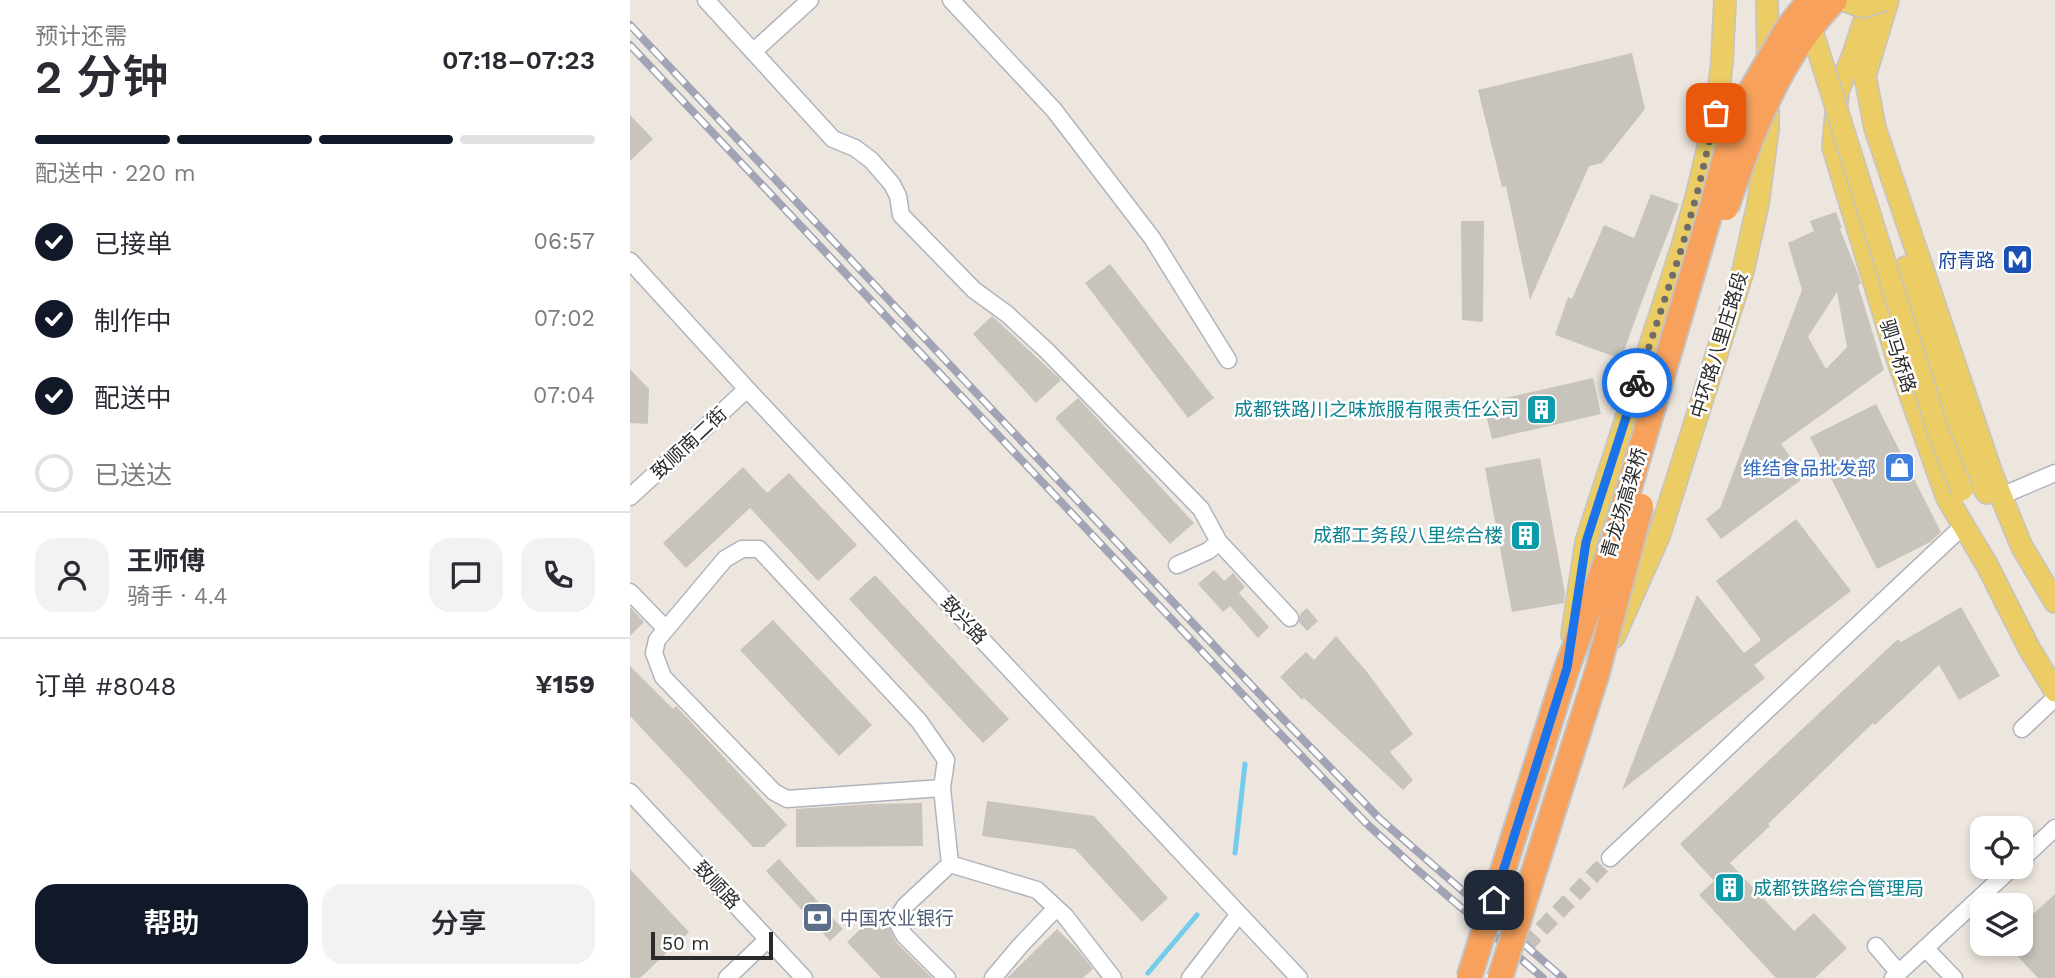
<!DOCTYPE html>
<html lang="zh">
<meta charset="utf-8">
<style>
:root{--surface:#fff;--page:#f2f2f3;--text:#2b2b33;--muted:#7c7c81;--line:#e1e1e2;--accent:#111827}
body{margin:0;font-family:"Work Sans","Noto Sans SC",sans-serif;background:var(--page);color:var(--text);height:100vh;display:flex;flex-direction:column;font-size:26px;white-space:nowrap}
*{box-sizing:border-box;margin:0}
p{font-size:23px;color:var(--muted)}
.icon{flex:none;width:38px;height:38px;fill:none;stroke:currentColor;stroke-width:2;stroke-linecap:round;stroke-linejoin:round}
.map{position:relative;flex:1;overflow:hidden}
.details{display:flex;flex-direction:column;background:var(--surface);width:630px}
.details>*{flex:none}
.tools{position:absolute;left:1340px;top:816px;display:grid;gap:14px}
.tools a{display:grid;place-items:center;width:63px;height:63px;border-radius:14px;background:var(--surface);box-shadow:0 4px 10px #0003;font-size:35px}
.scale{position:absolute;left:21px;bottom:18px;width:122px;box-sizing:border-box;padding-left:7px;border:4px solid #2b2b2b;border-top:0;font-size:19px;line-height:24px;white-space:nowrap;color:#2b2b2b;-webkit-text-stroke:5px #fff;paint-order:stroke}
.pin{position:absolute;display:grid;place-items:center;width:60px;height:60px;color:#fff;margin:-30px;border-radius:14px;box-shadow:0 4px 10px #0006}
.courier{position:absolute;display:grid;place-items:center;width:70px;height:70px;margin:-35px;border:5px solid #1a73e8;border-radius:50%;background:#fff;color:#222;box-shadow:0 2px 9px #0007}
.headline em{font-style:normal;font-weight:600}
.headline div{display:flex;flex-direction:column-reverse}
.headline{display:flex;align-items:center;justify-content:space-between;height:119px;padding:0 35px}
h1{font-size:46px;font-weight:600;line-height:52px}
.bar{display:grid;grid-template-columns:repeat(4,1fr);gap:10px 7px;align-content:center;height:84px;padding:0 35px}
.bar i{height:9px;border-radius:5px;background:var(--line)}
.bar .on{background:var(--accent)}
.bar p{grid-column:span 4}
.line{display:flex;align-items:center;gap:18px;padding:0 35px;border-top:2px solid var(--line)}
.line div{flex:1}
.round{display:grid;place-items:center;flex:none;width:74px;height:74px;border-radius:21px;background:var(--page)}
ol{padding:0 35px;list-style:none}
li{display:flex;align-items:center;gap:21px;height:77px}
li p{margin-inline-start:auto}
li .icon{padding:7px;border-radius:50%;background:var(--accent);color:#fff;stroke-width:4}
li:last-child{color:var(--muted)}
li i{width:38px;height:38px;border:4px solid var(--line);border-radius:50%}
.primary-button{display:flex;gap:14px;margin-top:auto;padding:14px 35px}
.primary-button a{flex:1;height:80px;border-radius:21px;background:var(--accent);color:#fff;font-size:28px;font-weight:600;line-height:80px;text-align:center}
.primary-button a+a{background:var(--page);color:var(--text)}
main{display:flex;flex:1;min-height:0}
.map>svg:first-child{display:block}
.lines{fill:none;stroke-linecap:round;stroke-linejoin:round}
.stream{stroke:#75cbea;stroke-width:5}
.building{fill:#c8c4bc;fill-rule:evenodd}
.minor-tunnel{stroke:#c5c1ba;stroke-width:16;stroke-dasharray:16 8;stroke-linecap:butt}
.minor-casing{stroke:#b1b4be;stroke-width:19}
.major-casing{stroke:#c4c4c4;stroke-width:24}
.minor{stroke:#fff;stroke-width:16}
.major{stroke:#eccc64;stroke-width:21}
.rail-casing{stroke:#a1a4b5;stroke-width:8}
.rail{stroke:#fff;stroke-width:5;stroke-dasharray:16;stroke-linecap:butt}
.major-bridge-casing{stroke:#c4c4c4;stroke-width:24;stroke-linecap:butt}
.highway-bridge-casing{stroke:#c4c4c4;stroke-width:28;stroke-linecap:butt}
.major-bridge{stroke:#eccc64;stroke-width:21}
.highway-bridge{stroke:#f8a15d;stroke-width:24}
.done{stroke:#6f6c6a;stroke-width:7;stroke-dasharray:0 12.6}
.route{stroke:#1a73e8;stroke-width:9}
.labels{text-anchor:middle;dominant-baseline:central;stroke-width:5;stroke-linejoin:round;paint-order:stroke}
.transit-label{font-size:19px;fill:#164399;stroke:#fff;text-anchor:end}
.street-label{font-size:19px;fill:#2b2b2b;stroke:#fff}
.culture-label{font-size:19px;fill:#0d838f;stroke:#fff;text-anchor:end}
.shop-label{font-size:19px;fill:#366cbe;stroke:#fff;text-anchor:end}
.service-label{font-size:19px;fill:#4e5e75;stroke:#fff;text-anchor:start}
</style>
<main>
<section class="details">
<div class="headline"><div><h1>2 分钟</h1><p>预计还需</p></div><em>07:18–07:23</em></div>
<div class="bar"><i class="on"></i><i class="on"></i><i class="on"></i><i></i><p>配送中 · 220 m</p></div>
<ol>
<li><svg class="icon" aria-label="check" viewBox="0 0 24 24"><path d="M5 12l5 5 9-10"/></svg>已接单<p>06:57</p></li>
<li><svg class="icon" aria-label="check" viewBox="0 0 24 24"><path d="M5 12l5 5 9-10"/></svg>制作中<p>07:02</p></li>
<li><svg class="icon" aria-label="check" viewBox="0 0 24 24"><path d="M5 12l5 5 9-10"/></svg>配送中<p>07:04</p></li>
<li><i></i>已送达</li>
</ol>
<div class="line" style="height:126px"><a class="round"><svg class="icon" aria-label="person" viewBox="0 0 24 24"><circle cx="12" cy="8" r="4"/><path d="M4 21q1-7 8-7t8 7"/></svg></a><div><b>王师傅</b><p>骑手 · 4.4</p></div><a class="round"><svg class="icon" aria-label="chat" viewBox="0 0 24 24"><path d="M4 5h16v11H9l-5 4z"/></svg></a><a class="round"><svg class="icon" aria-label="phone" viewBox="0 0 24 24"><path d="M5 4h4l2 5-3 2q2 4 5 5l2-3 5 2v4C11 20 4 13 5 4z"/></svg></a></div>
<div class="line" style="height:91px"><div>订单 #8048</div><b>¥159</b></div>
<div class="primary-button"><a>帮助</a><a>分享</a></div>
</section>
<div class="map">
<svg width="1425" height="978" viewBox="0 0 1425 978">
<rect width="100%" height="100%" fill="#ece6de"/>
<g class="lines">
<path class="stream" d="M605 853 615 764
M518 973 567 915"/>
</g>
<path class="building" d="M1002 53 1015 109 972 163 959 166 900 300 876 186 872 187 848 90Z
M0 115 23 139 0 161Z
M1021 194 1049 204 1012 301 991 359 925 335 938 297 942 299 974 225 1004 238Z
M1206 212 1212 228 1210 229 1228 274 1231 284 1228 285 1254 370 1151 444 1175 477 1091 539 1076 519 1090 508 1172 290 1158 243 1184 231 1180 221ZM1207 292 1217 347 1196 369 1178 337Z
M831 221H854L853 322 832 320Z
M480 264 584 398 558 418 455 283Z
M362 316 431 380 406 403 343 334Z
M0 369 19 389 18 424 0 423Z
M963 378 971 414 862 439 853 403Z
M448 398 564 523 540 544 425 418Z
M1246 404 1311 532 1300 542 1247 569 1180 437Z
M910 458 935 593 934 603 882 612 855 468Z
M113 467 137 493 159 473 227 545 188 581 120 508 56 568 33 543Z
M1166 519 1221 591 1124 665 1135 678 992 790 1067 595 1114 653 1131 640 1086 581Z
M584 570 594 581 603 573 615 587 609 593 639 627 628 638 600 606 593 612 568 584Z
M245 575 379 719 353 743 219 599Z
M0 607 14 622 0 636Z
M1331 607 1370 676 1329 700 1309 665 1245 725 1243 723 1138 824 1140 826 1100 863 1164 931 1184 913 1217 948 1185 978H1146L1069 895 1084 881 1050 844 1268 639 1271 642Z
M677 608 688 621 677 631 669 622 670 614Z
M143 620 242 725 209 756 110 650Z
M706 636 737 672 783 734 760 752 783 780 773 790 674 698 672 700 650 677 676 652 684 660Z
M0 666 43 709 46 706 157 825 134 847H123L0 716Z
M357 801 464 816 538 898 512 922 445 849 352 836Z
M292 803 293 846 166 847V809L241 804Z
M149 859 213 929 200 941 136 871Z
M0 869 59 932 10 978H0Z
M1425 894V978H1408L1375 943H1391V925Z
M248 912 256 920 266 942 302 978H251L217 942Z
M427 929 447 949 463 969 453 978H377Z"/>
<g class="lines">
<path class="minor-tunnel" d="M878 964 980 858"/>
<defs>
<path id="minor" d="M76 0 203 139 225 148 241 160 262 184 268 196 271 215 344 290 377 314 417 351 571 509 589 542 660 618
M321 0 424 110 522 238 598 360
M124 51 180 0
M0 261 117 389 669 978
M1371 496 1425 473
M0 497 117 389
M547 565 578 551 589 542
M0 592 36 629
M1392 729 1425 698
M312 788 157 799 144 792 33 677 24 653 27 640 95 559 112 549H129L289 721 316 760 312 788 320 864 407 890 435 916 483 978
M0 792 174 978
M980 858 1333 526
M1391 860 1425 828
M1246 946 1269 973
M1295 948 1324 978
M97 978 138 939
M317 978 274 935 266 920 275 906 320 864
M363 978 390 946 426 908
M560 978 609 914
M1263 978 1384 866"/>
<path id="major" d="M1137 0 1138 67
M1241 0 1223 55 1208 91 1203 147 1268 361 1317 498 1357 565 1399 648 1425 691
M1258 0 1235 76 1245 128 1362 474 1392 547 1425 602
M1276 267 1327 428 1351 484 1357 493
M942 635 956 542 1052 247 1068 190 1086 113 1092 62 1095 0
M984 637 1029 536 1113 271 1128 204 1138 129V102"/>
</defs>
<use href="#minor" class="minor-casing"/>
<use href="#major" class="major-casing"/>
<use href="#minor" class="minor"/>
<use href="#major" class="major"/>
<defs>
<path id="rail" d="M0 25 655 721 750 819 933 978
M0 45 632 715 737 824 784 867 913 978"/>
</defs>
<use href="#rail" class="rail-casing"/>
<use href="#rail" class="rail"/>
<defs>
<path id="major-bridge" d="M1213 0 1232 7 1255 0
M1177 15 1309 434 1332 490"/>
<path id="highway-bridge" d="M1096 208C1122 133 1148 58 1205 0
M839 978 937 668 983 543 1081 210 1096 153 1114 102 1159 26 1180 0
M870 978 967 673 1011 506"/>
</defs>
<use href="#major-bridge" class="major-bridge-casing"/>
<use href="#highway-bridge" class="highway-bridge-casing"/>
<use href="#major-bridge" class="major-bridge"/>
<use href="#highway-bridge" class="highway-bridge"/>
</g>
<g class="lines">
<path class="done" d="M1007 383 1052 247 1068 190 1086 113"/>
<path class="route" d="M864 900 937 668 956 542 1007 383"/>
</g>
<defs>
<symbol id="metro-square" viewBox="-11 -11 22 22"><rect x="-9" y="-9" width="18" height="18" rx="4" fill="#1a4fb4" stroke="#fff"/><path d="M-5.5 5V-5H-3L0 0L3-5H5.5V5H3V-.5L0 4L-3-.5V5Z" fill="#fff"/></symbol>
<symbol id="building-square" viewBox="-11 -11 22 22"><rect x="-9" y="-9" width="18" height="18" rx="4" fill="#0f9aa8" stroke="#fff"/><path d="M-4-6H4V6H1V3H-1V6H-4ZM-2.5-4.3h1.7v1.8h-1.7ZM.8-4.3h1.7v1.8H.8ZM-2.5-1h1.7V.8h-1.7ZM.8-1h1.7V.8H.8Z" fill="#fff"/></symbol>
<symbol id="shop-square" viewBox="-11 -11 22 22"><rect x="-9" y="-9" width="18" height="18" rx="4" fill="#3f7fe0" stroke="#fff"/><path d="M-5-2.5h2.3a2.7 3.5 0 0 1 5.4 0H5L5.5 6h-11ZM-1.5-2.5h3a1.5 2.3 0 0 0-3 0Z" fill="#fff"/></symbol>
<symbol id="bank-square" viewBox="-11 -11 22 22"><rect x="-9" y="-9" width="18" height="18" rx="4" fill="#5c6f8a" stroke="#fff"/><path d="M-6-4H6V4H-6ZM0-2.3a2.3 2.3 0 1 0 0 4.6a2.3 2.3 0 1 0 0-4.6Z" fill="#fff"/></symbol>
</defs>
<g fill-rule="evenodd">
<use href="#metro-square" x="1370" y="242" width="35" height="35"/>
<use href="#building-square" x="894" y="392" width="35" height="35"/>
<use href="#shop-square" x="1252" y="450" width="35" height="35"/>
<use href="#building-square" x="878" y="518" width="35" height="35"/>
<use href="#building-square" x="1082" y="870" width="35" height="35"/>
<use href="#bank-square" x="170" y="900" width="35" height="35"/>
</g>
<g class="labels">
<g class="transit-label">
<text x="1365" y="260">府青路</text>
</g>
<g class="street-label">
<text transform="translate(1089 345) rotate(-73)">中环路八里庄路段</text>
<text transform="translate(1268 356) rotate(72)">驷马桥路</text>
<text transform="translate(59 443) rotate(-43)">致顺南二街</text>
<text transform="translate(994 503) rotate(-73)">青龙场高架桥</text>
<text transform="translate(334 620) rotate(47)">致兴路</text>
<text transform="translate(87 885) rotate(47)">致顺路</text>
</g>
<g class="culture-label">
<text x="889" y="409">成都铁路川之味旅服有限责任公司</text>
<text x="873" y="535">成都工务段八里综合楼</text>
<text x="1123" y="888" text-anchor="start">成都铁路综合管理局</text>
</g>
<g class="shop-label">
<text x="1246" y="468">维结食品批发部</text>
</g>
<g class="service-label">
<text x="210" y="918">中国农业银行</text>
</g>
</g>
</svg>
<div class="tools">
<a><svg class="icon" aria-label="locate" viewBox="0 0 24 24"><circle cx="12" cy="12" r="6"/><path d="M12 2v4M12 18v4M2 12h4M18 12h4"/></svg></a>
<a><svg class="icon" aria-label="layers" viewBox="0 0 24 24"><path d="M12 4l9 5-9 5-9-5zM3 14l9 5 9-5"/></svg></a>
</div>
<div class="scale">50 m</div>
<div class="pin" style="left:1086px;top:113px;background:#ea580c"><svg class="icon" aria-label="bag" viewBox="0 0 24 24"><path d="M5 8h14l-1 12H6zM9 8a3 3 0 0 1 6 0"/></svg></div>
<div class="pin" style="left:864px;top:900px;background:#1f2937"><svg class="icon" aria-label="home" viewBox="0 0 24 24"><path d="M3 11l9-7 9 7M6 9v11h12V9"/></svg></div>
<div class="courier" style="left:1007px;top:383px"><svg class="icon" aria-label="bike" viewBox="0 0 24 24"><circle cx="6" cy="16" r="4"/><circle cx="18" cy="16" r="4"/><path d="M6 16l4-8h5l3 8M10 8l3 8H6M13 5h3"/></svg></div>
</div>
</main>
